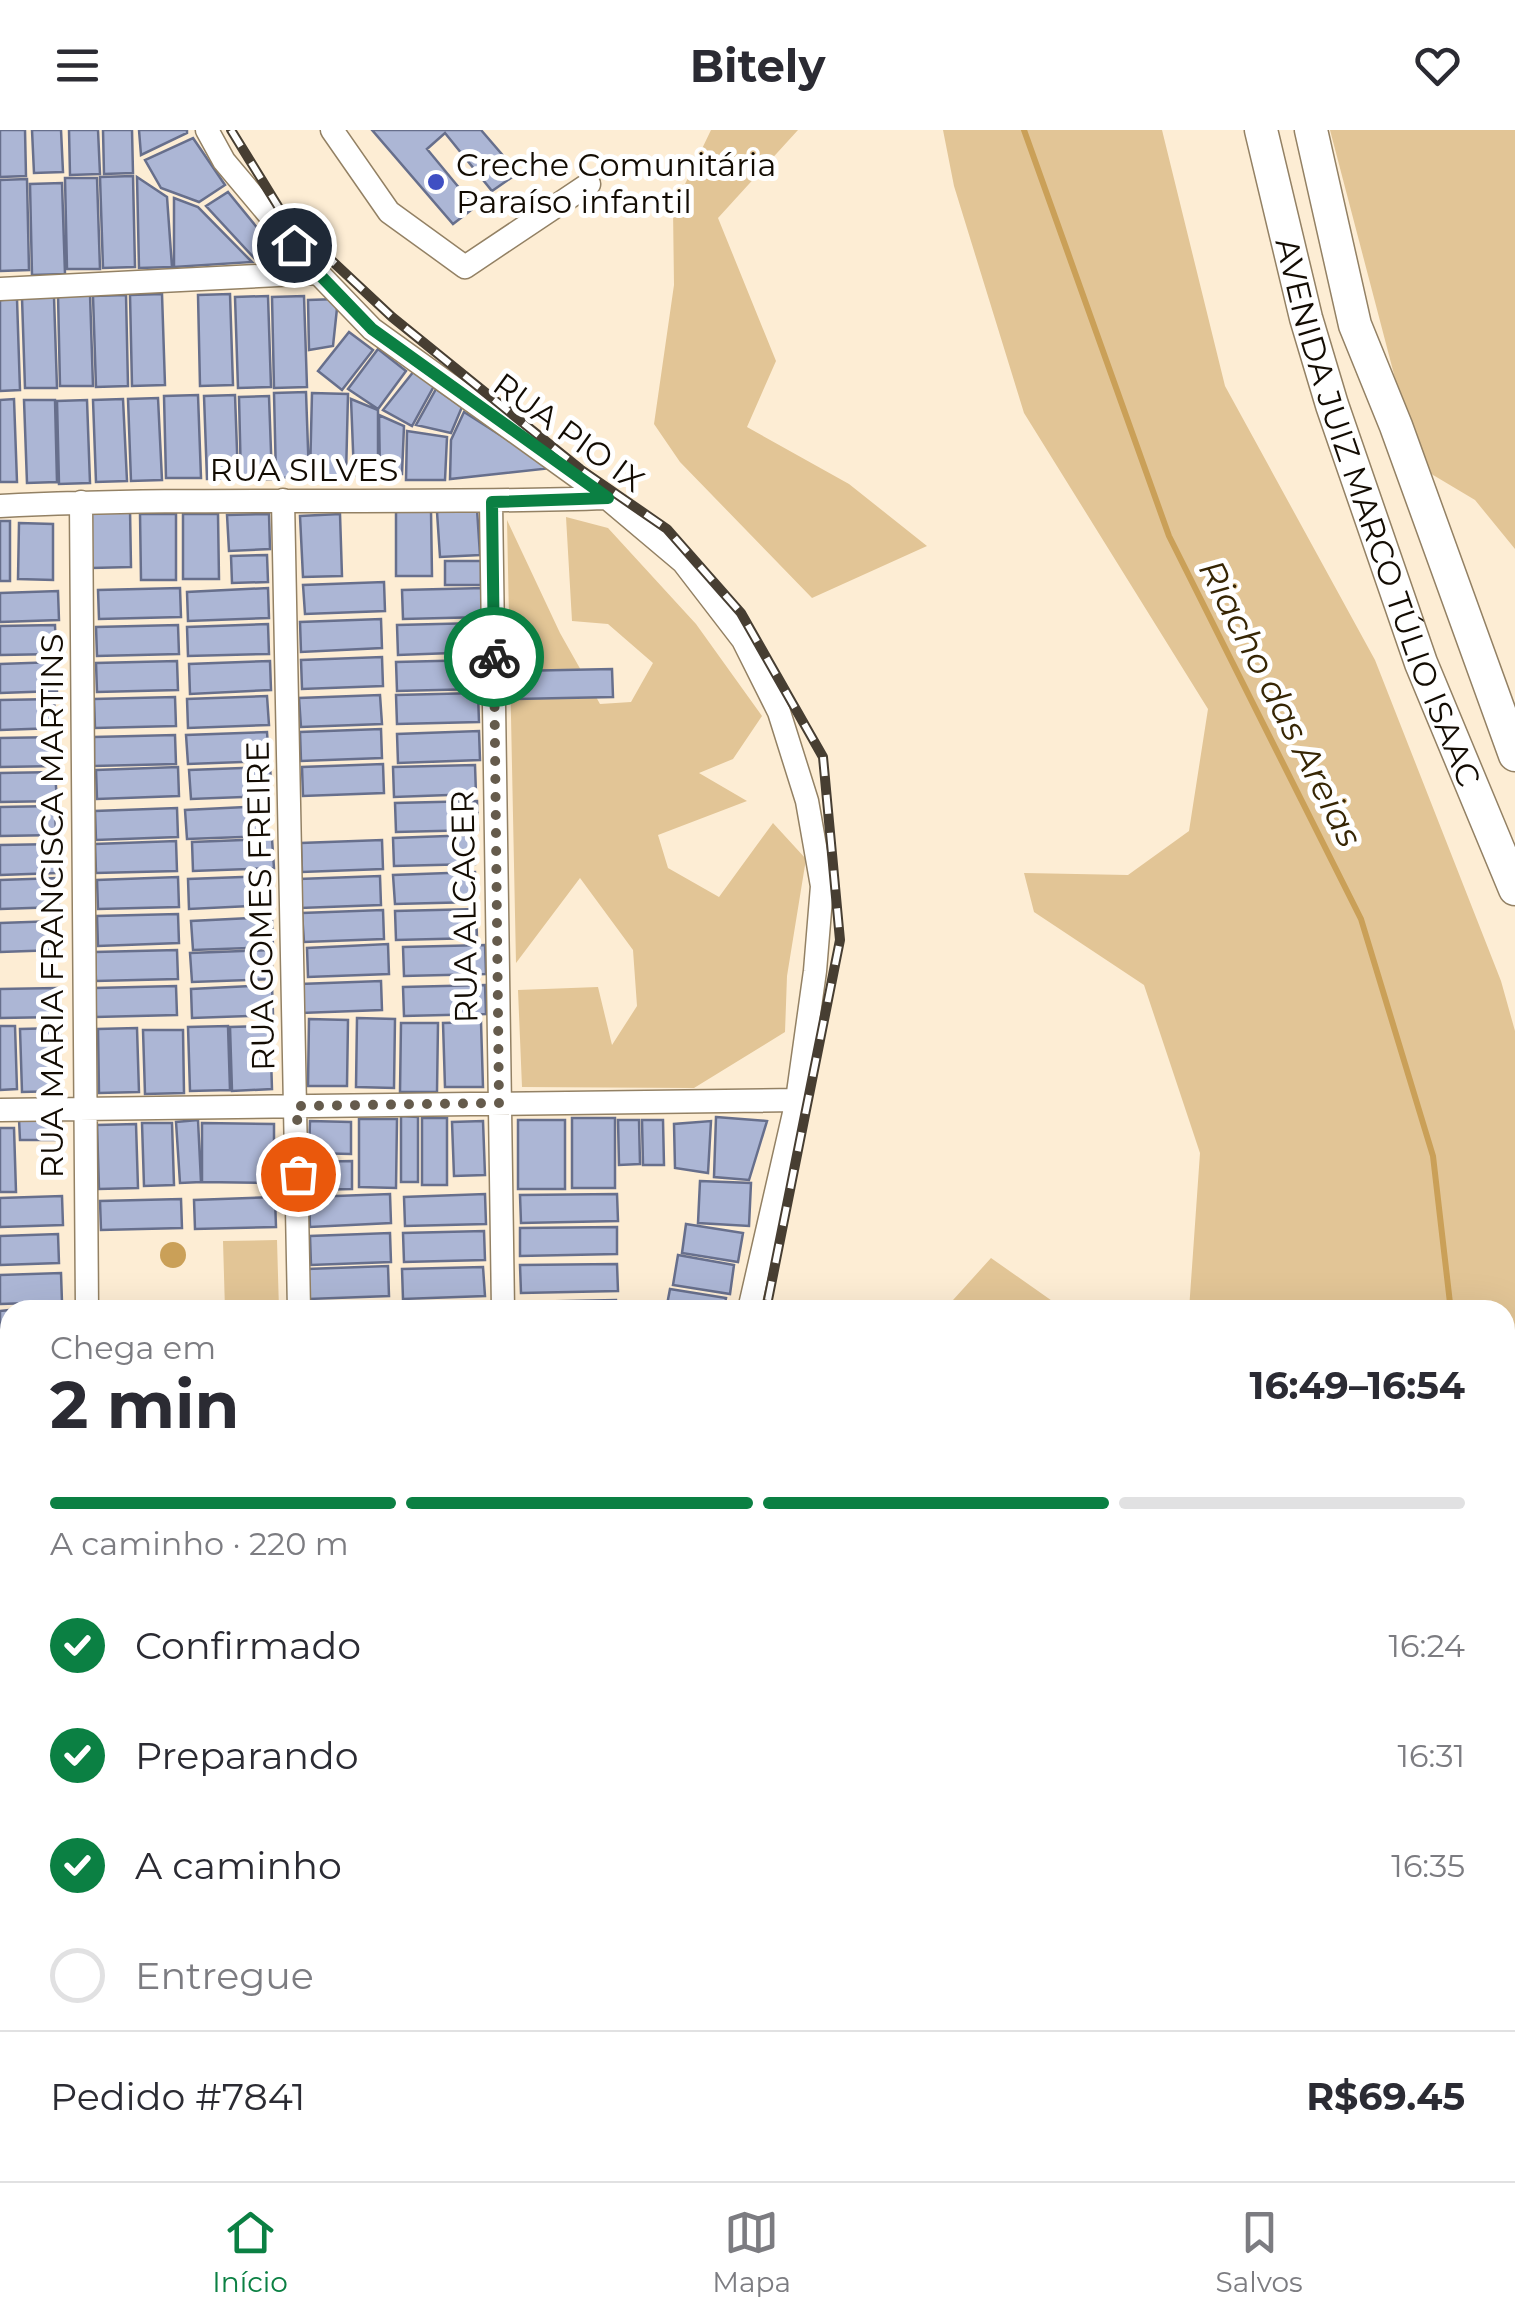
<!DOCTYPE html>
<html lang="pt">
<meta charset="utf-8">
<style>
:root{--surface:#fff;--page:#f2f2f3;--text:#2b2b33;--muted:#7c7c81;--line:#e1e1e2;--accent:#0b8043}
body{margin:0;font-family:Montserrat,sans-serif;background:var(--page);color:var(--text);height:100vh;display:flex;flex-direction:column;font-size:38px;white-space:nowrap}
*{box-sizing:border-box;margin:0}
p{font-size:32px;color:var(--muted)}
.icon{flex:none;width:55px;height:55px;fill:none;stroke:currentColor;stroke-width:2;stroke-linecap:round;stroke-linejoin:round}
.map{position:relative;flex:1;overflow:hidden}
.side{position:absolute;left:0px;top:1170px;width:1515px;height:882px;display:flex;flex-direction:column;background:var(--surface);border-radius:30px 30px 0 0;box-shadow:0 10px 40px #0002}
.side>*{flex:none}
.pin{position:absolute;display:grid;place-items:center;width:85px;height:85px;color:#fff;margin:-42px;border:5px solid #fff;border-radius:50%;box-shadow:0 2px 10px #0007}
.courier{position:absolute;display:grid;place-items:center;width:100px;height:100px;margin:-50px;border:8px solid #0b8043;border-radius:50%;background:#fff;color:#222;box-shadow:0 2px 12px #0007}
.overview em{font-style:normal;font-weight:700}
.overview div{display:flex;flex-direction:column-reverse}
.overview{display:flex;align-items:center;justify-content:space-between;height:170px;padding:0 50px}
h1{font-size:65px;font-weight:700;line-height:75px}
.bar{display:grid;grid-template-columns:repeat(4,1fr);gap:15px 10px;align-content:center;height:120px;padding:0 50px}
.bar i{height:12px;border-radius:8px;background:var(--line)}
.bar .on{background:var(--accent)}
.bar p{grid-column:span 4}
.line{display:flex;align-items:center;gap:25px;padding:0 50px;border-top:2px solid var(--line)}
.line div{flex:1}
ol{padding:0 50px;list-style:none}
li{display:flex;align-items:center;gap:30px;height:110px}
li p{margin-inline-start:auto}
li .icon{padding:10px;border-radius:50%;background:var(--accent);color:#fff;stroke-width:4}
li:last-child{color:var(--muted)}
li i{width:55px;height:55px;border:5px solid var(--line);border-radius:50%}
header{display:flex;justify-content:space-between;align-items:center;height:130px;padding:0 50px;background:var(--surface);font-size:45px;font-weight:700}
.tabs{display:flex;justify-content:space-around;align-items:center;height:140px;border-top:2px solid var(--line);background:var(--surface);font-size:28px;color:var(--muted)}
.tabs a{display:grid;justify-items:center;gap:5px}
.tabs .on{color:var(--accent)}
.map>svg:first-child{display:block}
.green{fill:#e2c596}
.water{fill:#caa058}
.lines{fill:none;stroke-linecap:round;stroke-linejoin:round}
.stream{stroke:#caa058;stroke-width:6}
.building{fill:#acb6d5;stroke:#676f8c;stroke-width:2.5}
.street-casing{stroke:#938164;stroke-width:25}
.primary-casing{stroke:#938164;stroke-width:35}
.highway-casing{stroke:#938164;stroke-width:42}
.street{stroke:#fff;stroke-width:22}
.primary{stroke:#fff;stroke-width:32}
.highway{stroke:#fff;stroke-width:40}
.rail-casing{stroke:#473e32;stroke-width:10}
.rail{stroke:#fff;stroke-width:6;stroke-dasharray:19;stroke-linecap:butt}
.done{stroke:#655b4c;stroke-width:10;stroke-dasharray:0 18}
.route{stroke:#0b8043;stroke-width:12}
.poi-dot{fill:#3f4fc3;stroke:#fff;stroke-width:4}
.labels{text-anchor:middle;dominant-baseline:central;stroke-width:10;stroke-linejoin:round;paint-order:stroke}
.poi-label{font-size:32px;fill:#130c03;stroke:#fff;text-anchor:start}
.street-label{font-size:32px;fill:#130c03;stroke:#fff}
.water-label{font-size:35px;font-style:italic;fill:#372604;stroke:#fff}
</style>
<header><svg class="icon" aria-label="menu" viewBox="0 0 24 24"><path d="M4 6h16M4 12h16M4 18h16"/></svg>Bitely<svg class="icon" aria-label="heart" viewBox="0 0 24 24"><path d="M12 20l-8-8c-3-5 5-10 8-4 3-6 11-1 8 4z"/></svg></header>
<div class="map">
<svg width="1515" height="2051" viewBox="0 0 1515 2051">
<rect width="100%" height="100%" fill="#fdedd4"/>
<path class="green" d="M711 0H798L718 88 776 231 747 297 849 354 927 416 812 468 680 332 654 294 674 155 673 79Z
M943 0H1162L1225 256 1375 530 1501 851 1515 901V1343L1505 1358V1180H1189L1200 1023 1144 855 1034 782 1024 743 1128 745 1189 701 1208 579 1024 283 954 56Z
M1330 0H1515V419L1475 370 1418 336Z
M566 387 608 398 696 494 762 586 733 629 699 643 747 671 658 705 668 738 719 767 773 693 806 729 787 846 785 902 694 958 522 957 518 860 598 857 612 915 637 876 633 820 580 748 516 833 507 390 560 503 600 574 631 572 653 533 608 494 572 491Z
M277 1110 279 1180H225L223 1111Z
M991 1128 1065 1180H944Z"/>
<path class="water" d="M160 1125a13 13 0 1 1 26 0a13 13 0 1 1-26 0Z"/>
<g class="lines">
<path class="stream" d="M1024 0 1169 406 1361 789 1433 1026 1450 1173 1446 1180"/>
</g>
<path class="building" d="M0 0H25L26 46 0 47Z
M32 0H61L63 42 34 43Z
M69 0H98L100 44 70 45Z
M103 0H132L133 43 104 44Z
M139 0H187V3L141 25Z
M372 0H481L518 43 492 61 445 3 427 19 475 77 453 94Z
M193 8 225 55 199 72 161 58 145 30Z
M133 46 135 137 103 138 100 47Z
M137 47 167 67 172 137 139 138Z
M65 48H97L100 139H67Z
M27 49 29 140 0 141V50Z
M62 53 65 144 32 145 30 54Z
M228 62 281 127 255 129 206 76Z
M174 68 198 77 252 132 174 137Z
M90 164 93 256H60L58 165Z
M162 164 165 255 132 256 130 165Z
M230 164 233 255 200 256 198 165Z
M126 165 128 256 96 257 93 166Z
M268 166 271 257 238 258 235 167Z
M304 166 307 257 274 258 272 167Z
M54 167 57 258H25L22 168Z
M17 169 20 260 0 261V170Z
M338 169 333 216 309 220 308 170Z
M349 202 373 220 342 260 318 241Z
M378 219 406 241 378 279 348 259Z
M414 241 434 256 412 296 383 280Z
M436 259 462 277 451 303 416 295Z
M306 262 309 347 276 348 274 263Z
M312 263 348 264 346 346 310 345Z
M198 265 201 348H166L164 266Z
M235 265 238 348 207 349 204 266Z
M269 266 272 349 241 350 239 267Z
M158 268 162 350 131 351 128 269Z
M14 269 17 352H0V270Z
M123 269 127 351 96 352 93 270Z
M351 269 378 280V345H354Z
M24 270H55L57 352 27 353Z
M87 270 90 353 59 354 57 271Z
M464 282 552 338 450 349 451 310Z
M379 285 404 296 402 344H380Z
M407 301 447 307 445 350H406Z
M91 379H130L131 437 92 438Z
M477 379 480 425 440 427 437 382Z
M396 381H431L432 446H396Z
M140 384H176V450H141Z
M183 384H218L219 449H183Z
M269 384 270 419 229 421 227 385Z
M340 384 342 446 303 447 300 386Z
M0 391H10V451H0Z
M19 393 53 394V450L18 449Z
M267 425 268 452 232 453 231 426Z
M445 431H481V455H445Z
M384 452 385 481 305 484 303 455Z
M180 458 181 487 99 489 98 460Z
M268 458 269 488 188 491 187 462Z
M484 458 485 487 403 489 402 460Z
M58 461 59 490 0 492V463Z
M381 489 382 518 301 522 300 492Z
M479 493 480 522 398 525 397 495Z
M268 494 269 524 188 526 187 497Z
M55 495 56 524 0 525V496Z
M178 495 179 524 97 526 96 497Z
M382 527 383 556 302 559 301 530Z
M478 530 479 559 397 561 396 532Z
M177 531 178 560 97 562 96 533Z
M270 531 271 560 190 564 189 534Z
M56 532 57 561 0 563V534Z
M612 539 613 567 516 569V541Z
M478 563 479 592 397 594 396 565Z
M380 565 382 594 301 597 299 568Z
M267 566 269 595 188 598 187 569Z
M175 567 176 596 95 598 94 569Z
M54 569 56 598 0 600V570Z
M381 599 382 628 301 631 300 602Z
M479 601 480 630 398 633 397 604Z
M267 602 269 631 188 634 186 605Z
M175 605 176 634 94 636V607Z
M57 607 58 636 0 637V608Z
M383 634 384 663 303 666 302 637Z
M475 635 476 664 394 667 393 637Z
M178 637 179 666 97 669 96 640Z
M270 637 272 666 191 669 189 640Z
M55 642 57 671 0 672V643Z
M477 671 478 700 396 702 395 673Z
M55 676 56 705 0 706V677Z
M266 676 267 706 187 709 185 680Z
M177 678 178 707 96 710 95 681Z
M474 705 475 734 394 736 393 708Z
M272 709 274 738 193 741 192 712Z
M382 710 383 739 302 742 301 713Z
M176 711 177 741 96 743 95 714Z
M56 714 57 743 0 745V715Z
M475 742 476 772 395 774 393 745Z
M269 746 270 775 189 779 188 749Z
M380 746 381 775 300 778 299 749Z
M178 747 179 777 98 779 97 750Z
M58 748 59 777 0 779V750Z
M476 779 477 808 396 810 395 781Z
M383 780 384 809 304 812 302 783Z
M178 784 179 813 98 816 97 786Z
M272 787 273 817 193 820 191 791Z
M56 791 57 820 0 822V793Z
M388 814 389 844 308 847 307 818Z
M485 815 486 844 404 846 403 817Z
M177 820 178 849 96 851 95 822Z
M271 820 273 849 192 852 190 823Z
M381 851 382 880 301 883 300 854Z
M272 855 273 885 192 888 191 859Z
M485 855 486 884 404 886 403 857Z
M176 856 177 885 96 887 95 858Z
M57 858 58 887 0 888V859Z
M357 888 395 889 394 958 356 957Z
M309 889 348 890 347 956H308Z
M481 892 483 957H445L443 893Z
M401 893H438L437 962H400Z
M0 896H15L17 959 0 960Z
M228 896 230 960 190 961 188 897Z
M270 896 272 959 232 961 230 897Z
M60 898 61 961 22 962 20 899Z
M137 898 139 962 99 963 98 899Z
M143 900H183L184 963 145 964Z
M401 986 418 987V1052H401Z
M716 987 767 991 749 1050 714 1047Z
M61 988 62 1010H20L19 989Z
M422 988H447V1055H422Z
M572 988H615V1058H572Z
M359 989H397L396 1058 359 1057Z
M198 990 201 1052 180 1053 176 992Z
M518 990H565V1059H518Z
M618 990H639L640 1034 619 1035Z
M642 990H663L664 1035H643Z
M310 991 351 992V1024L309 1023Z
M483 991 485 1045 454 1046 452 992Z
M711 991 708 1043 675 1038 674 994Z
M142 993H172L174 1055 144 1056Z
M202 993 274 994V1053L202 1052Z
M136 994 138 1058 99 1059 97 995Z
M0 998H14L16 1062H0Z
M352 1031V1059L308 1060V1032Z
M700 1051 751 1053 749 1096 698 1093Z
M390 1064 391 1093 310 1097 309 1067Z
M485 1064 486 1094 405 1096 404 1067Z
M617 1064 618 1091 521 1093 520 1065Z
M62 1066 63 1095 0 1097V1068Z
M275 1067 276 1097 195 1099 194 1070Z
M181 1069 182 1098 101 1100 100 1071Z
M686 1094 743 1103 738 1132 682 1123Z
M617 1097V1124L520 1126V1098Z
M484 1101 485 1130 404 1132 403 1103Z
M390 1103 391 1132 311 1135 310 1106Z
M58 1104 59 1133 0 1135V1106Z
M678 1125 734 1135 730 1164 673 1155Z
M617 1134 618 1161 521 1163 520 1135Z
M388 1136 389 1166 309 1169 307 1139Z
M483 1137 485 1166 403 1169 402 1139Z
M61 1143 62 1172 0 1174V1145Z
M670 1159 726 1168 724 1180H666Z
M616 1170 617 1180H520L519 1172Z
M387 1174 388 1180H307V1177Z
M481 1175 482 1180H400V1177Z
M10 1180V1210H0V1181Z
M0 1216H10V1245H0Z
M0 1255H10V1284H0Z
M10 1289V1319H0V1290Z
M10 1327V1356L0 1357V1328Z
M10 1363V1392L0 1393V1364Z
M10 1615V1645H0V1616Z
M10 1656V1674L0 1658Z
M0 1684 10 1701V1715L0 1722Z
M10 1758V1826L0 1807V1763Z
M10 1857V1913L0 1894V1862Z
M0 1903 10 1923V1948L0 1953Z
M10 1988V2042H39L43 2051H8L0 2035V1994Z
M47 2042H82L83 2045 71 2051H51Z
M109 2042H112L117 2051H94Z
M122 2042H143L148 2051H124L119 2044Z
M196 2042 201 2051H177L172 2043Z
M384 2042H419L424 2051H362Z
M528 2042H617L618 2051H528Z
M681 2042H721L723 2051H683Z
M741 2042H781L783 2051H742Z
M809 2042 819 2051H799Z"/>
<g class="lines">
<defs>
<path id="street" d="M207 0 224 31 318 143 372 199 607 368 683 432 743 510 779 582 807 671 822 756 815 841 797 970 749 1180
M332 0 389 82 465 137 589 54
M0 159 318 143
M283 370 299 1180
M81 372 87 1180
M491 372 503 1180
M0 376C202 366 405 375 607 368
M0 980 797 970
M0 1744 10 1739
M0 1982 10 1976
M310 2042V2050L328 2042
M518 2042 519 2051
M725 2042 727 2051
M826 2042 833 2051"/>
<g id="primary">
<path id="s1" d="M1261 0 1306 188 1332 275 1421 533 1515 759"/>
<path d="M1311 0 1355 195 1396 296 1515 625"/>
<path d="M1505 1526 1515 1513"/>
<path d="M1505 1760 1515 1738"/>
<path d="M1505 1885 1515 1898"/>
<path d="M1211 2051 1212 2042"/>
<path d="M1348 2051V2042"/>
</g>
<path id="highway" d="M1505 2033 1515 2030
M1461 2051 1474 2042"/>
</defs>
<use href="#street" class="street-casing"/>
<use href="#primary" class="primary-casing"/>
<use href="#highway" class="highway-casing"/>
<use href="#street" class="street"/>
<use href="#primary" class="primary"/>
<use href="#highway" class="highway"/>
<defs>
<path id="rail" d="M231 0 284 86 392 187 580 339 667 399 741 483 823 627 840 810 766 1180
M907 2042 913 2051"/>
</defs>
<use href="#rail" class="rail-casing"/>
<use href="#rail" class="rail"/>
</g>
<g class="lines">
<path class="done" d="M298 1044 297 976 499 973 494 527"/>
<path class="route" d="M294 115 318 143 372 199 608 368 492 372 494 527"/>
</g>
<circle class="poi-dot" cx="436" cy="52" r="10"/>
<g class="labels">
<g class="poi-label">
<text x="456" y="34">Creche Comunitária<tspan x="456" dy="37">Paraíso infantil</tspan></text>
</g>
<g class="street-label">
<text transform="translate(569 302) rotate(36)">RUA PIO IX</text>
<text x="304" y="339">RUA SILVES</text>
<text stroke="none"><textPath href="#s1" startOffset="400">AVENIDA JUIZ MARCO TÚLIO ISAAC</textPath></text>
<text transform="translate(51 776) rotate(-90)">RUA MARIA FRANCISCA MARTINS</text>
<text transform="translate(260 776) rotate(-91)">RUA GOMES FREIRE</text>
<text transform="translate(464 777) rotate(-91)">RUA ALCACER</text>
</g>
<g class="water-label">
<text transform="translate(1281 573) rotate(63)">Riacho das Areias</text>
</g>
</g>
</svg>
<div class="pin" style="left:298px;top:1044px;background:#ea580c"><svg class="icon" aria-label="bag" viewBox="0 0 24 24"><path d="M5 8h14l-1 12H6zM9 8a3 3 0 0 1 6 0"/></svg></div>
<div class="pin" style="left:294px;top:115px;background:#1f2937"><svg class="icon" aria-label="home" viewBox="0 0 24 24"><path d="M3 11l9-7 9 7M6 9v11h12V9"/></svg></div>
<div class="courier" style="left:494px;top:527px"><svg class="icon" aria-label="bike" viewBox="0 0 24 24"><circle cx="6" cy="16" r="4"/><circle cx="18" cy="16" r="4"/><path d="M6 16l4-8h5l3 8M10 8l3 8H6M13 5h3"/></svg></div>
<section class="side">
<div class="overview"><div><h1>2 min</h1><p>Chega em</p></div><em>16:49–16:54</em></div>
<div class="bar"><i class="on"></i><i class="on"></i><i class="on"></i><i></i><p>A caminho · 220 m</p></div>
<ol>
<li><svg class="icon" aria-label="check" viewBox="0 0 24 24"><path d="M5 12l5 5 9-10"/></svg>Confirmado<p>16:24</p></li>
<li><svg class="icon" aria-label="check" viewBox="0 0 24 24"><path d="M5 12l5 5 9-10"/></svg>Preparando<p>16:31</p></li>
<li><svg class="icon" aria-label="check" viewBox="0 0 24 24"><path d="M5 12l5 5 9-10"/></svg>A caminho<p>16:35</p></li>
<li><i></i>Entregue</li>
</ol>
<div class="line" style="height:130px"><div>Pedido #7841</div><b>R$69.45</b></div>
</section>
</div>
<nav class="tabs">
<a class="on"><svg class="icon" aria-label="home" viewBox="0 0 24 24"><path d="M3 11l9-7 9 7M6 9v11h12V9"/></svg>Início</a>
<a><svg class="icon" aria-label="map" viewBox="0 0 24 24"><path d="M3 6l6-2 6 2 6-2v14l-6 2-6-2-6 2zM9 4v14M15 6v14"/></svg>Mapa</a>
<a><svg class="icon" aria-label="saved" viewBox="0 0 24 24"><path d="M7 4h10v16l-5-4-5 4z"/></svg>Salvos</a>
</nav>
